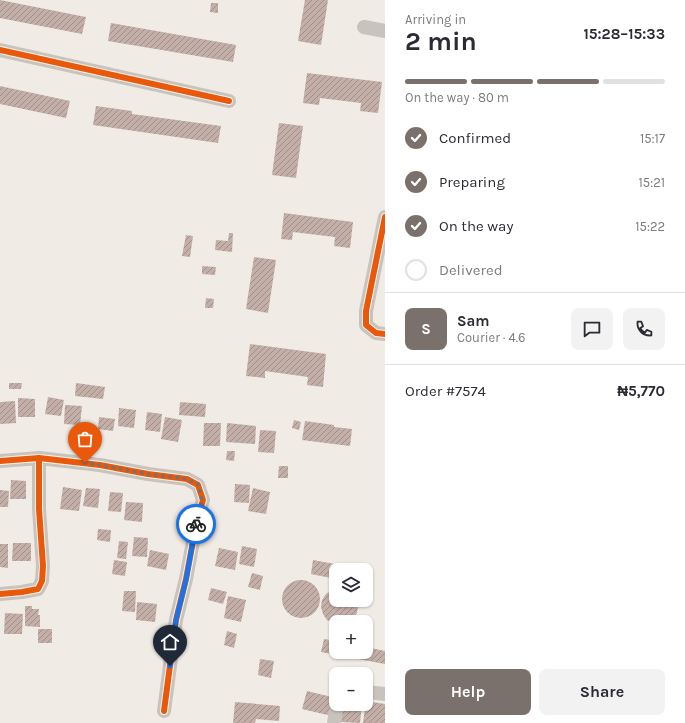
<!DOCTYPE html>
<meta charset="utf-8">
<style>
:root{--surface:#fff;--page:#f2f2f3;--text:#2b2b33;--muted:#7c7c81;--line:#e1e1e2;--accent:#7a716c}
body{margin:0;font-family:Karla,sans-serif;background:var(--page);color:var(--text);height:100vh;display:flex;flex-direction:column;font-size:15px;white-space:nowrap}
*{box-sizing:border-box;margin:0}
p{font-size:13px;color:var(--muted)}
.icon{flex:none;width:22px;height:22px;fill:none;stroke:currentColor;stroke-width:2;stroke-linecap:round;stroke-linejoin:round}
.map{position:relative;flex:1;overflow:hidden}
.panel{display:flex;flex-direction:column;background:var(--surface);width:300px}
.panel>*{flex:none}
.controls{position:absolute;left:329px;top:563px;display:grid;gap:8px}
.controls a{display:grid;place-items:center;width:44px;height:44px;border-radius:8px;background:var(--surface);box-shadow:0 1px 3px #0004;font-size:20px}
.pin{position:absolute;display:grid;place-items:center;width:34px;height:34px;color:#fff;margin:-41px -17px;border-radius:50% 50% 50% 0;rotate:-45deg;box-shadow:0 0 4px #0007}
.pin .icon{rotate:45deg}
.courier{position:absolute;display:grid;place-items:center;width:40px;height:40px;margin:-20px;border:3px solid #1a73e8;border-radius:50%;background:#fff;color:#222;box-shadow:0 1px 5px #0007}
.summary em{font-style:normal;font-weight:700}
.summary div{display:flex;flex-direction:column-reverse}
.summary{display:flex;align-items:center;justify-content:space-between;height:68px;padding:0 20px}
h1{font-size:26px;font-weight:700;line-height:30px}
.bar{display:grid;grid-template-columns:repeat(4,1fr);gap:6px 4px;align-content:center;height:48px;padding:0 20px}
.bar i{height:5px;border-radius:3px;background:var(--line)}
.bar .active{background:var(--accent)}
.bar p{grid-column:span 4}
.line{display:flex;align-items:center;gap:10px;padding:0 20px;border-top:1px solid var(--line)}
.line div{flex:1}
.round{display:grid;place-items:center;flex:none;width:42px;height:42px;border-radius:8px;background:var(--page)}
ol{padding:0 20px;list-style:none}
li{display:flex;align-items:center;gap:12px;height:44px}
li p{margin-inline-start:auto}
li .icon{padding:4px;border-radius:50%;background:var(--accent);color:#fff;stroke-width:4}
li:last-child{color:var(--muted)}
li i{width:22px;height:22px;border:2px solid var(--line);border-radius:50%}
.primary-button{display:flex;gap:8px;margin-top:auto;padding:8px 20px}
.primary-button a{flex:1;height:46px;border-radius:8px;background:var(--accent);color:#fff;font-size:16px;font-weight:700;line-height:46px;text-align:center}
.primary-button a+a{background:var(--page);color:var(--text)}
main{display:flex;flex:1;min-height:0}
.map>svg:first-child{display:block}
.building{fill:url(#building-hatch)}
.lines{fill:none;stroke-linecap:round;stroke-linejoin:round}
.minor{stroke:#c9c3be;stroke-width:14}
.cycleway-casing{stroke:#fbf5ee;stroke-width:8}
.cycleway{stroke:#e8590c;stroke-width:6}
.done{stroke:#7a716c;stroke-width:4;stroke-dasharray:0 7.2}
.route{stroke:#1a73e8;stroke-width:5}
</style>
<main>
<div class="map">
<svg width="385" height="723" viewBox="0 0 385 723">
<defs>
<pattern id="building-hatch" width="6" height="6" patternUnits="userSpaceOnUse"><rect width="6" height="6" fill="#c3afa7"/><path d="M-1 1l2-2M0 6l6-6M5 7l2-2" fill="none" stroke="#a08f88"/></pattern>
</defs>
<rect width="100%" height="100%" fill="#f0ebe5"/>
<path class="building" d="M0 0 86 17 82 34 0 18Z
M305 0H328L321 45 298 41Z
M211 3H218V13L210 12Z
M111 23 236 45 233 62 108 41Z
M307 73 382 82 378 113 360 111 361 103 320 98 319 105 303 103Z
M0 86 70 101 66 118 0 104Z
M96 106 132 111V114L221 126 218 143 93 125Z
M279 123 303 126 296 178 272 175Z
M284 213 353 222 350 248 334 246 335 237 293 232 292 240 281 239Z
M229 233H233L232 252 215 250 216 240 228 241Z
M186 235 193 236 190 257 182 256Z
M254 257 276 260 268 313 246 309Z
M202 266 216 267 215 275 202 274Z
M206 298 214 299 213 308H205Z
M250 344 326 354 323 387 307 385 308 377 265 371V378L246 376Z
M9 383H22L21 389H9Z
M76 383 105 387 103 399 75 396Z
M48 397 64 400 61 416 45 414Z
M18 398 35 399V417H18Z
M15 401 16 423 0 424V402Z
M180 402 206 404 205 417 179 415Z
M65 405 82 406 80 425 64 424Z
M119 408 136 410 134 428 118 426Z
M147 412 162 414 160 432 145 430Z
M99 417 115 419 113 431 98 429Z
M165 417 182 420 178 442 161 439Z
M294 420 301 422 299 430 292 428Z
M305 421 334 425V427L352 429 350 446 302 440Z
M204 423H221L220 446H203Z
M227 423 256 426 255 444 226 442Z
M260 430 276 431 274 453 258 452Z
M227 451H235L234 461 226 460Z
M279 466H288V478H278Z
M11 480 26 481V499H10Z
M235 484 250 485 249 503 234 502Z
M63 487 82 490 79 511 60 509Z
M86 488 100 489 98 508 83 506Z
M253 488 270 492 266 514 248 511Z
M0 490 9 491 8 507H0Z
M110 492 123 493 121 512 108 511Z
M126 502 143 503 142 522 124 520Z
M98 529 111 530 110 542 97 540Z
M134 537 148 538 147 557 132 556Z
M119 541 128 542 126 559 117 558Z
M13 543H31V561H12Z
M0 544H8V568L0 567Z
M242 546 257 549 254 567 239 564Z
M219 548 238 552 235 570 215 566Z
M150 550 169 554 166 570 147 566Z
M114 560 127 562 125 576 112 574Z
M313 560 340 565 339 570H336V579L311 574Z
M252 573 263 576 260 590 248 587Z
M282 599a19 19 0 1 1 38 0a19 19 0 1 1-38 0Z
M211 588 227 592 223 604 208 600Z
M336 589V600H357L358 606 357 613 353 619 349 622H336V624H333L327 620 323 614 321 607 322 600 326 594 332 590Z
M124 591H136L135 612 122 611Z
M228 596 246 600 241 622 224 618Z
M137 602 157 604 155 622 136 620Z
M25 606H32V609H39L38 615H40V627L25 626Z
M5 613 23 614 22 634H4Z
M38 629H52V643H38Z
M227 631 237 634 234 648 224 645Z
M324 639 336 641V652H366V647L385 651V664L321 652Z
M260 659 274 661 271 678 258 675Z
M307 691 336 698 332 716 302 709Z
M366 701 385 704V723H363Z
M235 702 280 706 279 721 256 719 255 723H233Z
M343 704H362L360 723 341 722Z"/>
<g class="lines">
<path class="minor" d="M364 27 385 31
M0 50 229 101
M385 217 366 311V325L376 333 385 334
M0 461 39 458 100 465 148 474 187 479 198 485 203 500 197 520 186 579 176 620 164 711
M0 594 22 592 38 589 42 581 43 566 39 509V458
M366 692 385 694
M334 723 337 704"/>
<defs>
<path id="cycleway" d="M0 50 229 101
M385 217 366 311V325L376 333 385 334
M0 461 39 458 100 465 148 474 187 479 198 485 203 500 197 520 186 579 176 620 164 711
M0 594 22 592 38 589 42 581 43 566 39 509V458"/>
</defs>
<use href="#cycleway" class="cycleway-casing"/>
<use href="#cycleway" class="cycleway"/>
</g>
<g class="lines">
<path class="done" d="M85 463 100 465 148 474 187 479 198 484 202 500 196 524"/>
<path class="route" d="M170 666 176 620 186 580 196 524"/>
</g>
</svg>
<div class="controls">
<a><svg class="icon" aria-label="layers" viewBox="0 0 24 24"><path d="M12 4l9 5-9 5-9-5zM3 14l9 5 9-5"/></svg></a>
<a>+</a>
<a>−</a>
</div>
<div class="pin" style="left:85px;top:463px;background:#ea580c"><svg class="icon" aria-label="bag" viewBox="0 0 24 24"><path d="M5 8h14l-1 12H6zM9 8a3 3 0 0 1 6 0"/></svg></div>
<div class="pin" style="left:170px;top:666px;background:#1f2937"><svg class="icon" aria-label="home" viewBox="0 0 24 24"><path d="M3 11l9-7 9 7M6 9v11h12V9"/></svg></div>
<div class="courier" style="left:196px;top:524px"><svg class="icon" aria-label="bike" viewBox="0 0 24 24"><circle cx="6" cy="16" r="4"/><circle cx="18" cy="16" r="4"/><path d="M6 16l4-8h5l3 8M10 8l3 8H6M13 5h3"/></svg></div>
</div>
<section class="panel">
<div class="summary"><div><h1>2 min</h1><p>Arriving in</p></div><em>15:28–15:33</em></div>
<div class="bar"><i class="active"></i><i class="active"></i><i class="active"></i><i></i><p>On the way · 80 m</p></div>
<ol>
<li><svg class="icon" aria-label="check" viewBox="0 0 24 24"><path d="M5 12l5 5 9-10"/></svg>Confirmed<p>15:17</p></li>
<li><svg class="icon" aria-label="check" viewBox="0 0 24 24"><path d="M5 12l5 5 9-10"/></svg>Preparing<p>15:21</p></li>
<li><svg class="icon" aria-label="check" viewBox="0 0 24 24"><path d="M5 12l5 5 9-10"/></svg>On the way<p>15:22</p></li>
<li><i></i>Delivered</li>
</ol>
<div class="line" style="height:72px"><b class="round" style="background:var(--accent);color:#fff">S</b><div><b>Sam</b><p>Courier · 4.6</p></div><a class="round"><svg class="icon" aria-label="chat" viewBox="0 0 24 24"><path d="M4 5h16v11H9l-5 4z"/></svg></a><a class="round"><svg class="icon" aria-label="phone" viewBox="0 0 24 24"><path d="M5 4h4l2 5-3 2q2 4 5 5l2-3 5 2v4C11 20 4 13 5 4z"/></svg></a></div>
<div class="line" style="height:52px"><div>Order #7574</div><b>₦5,770</b></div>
<div class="primary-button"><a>Help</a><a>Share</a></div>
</section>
</main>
